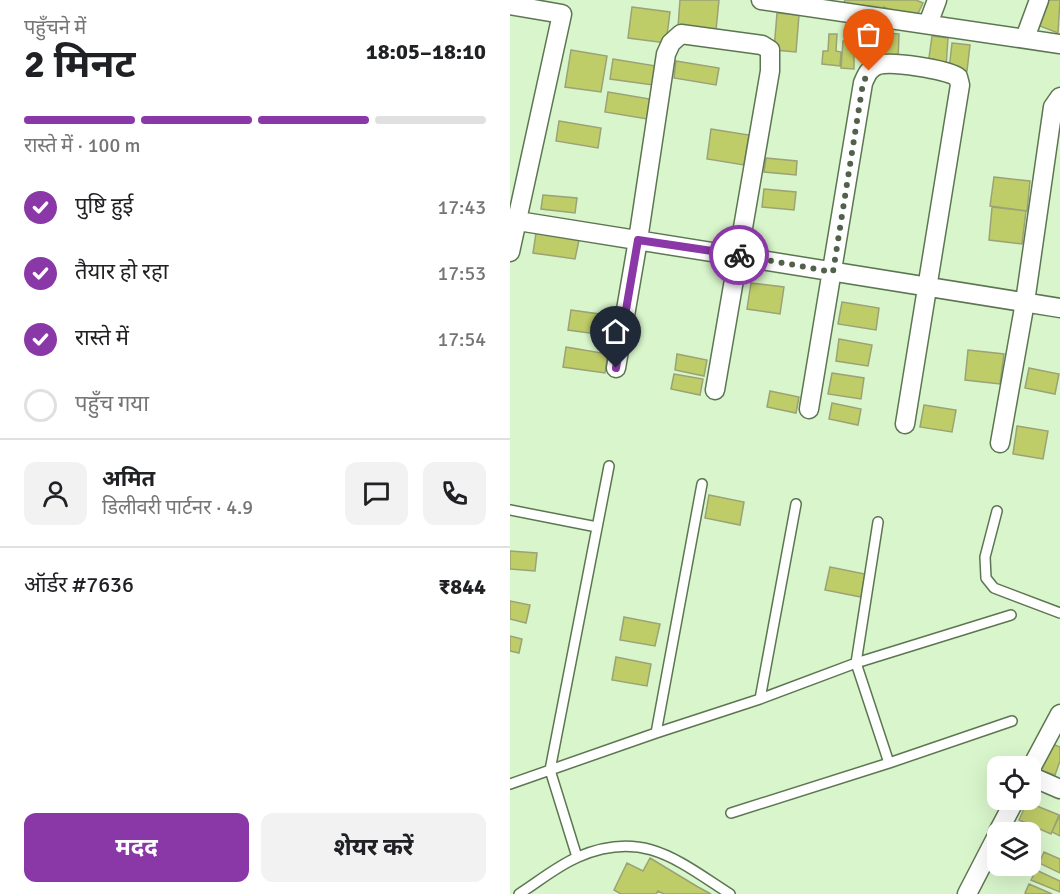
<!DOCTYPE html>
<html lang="hi">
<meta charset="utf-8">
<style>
:root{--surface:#fff;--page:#f2f2f2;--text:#202124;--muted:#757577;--line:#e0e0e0;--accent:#8a38a7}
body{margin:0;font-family:Signika,"Noto Sans Devanagari",sans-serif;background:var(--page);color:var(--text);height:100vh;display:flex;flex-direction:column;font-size:22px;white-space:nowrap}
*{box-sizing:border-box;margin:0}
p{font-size:20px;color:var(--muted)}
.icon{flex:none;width:33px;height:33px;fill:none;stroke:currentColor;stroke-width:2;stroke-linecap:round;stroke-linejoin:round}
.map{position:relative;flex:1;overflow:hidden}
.details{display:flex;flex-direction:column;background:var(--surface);width:510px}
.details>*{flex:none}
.tools{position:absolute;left:477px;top:756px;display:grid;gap:12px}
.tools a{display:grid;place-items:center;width:54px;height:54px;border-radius:12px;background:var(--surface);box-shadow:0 6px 24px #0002;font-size:30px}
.pin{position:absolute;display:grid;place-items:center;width:51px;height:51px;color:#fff;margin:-62px -26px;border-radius:50% 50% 50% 0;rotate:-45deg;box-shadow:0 0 6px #0007}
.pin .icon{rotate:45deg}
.courier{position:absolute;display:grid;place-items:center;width:60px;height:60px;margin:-30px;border:4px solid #8a38a7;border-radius:50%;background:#fff;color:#222;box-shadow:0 2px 8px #0007}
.summary em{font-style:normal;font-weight:700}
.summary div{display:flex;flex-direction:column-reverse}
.summary{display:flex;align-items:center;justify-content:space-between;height:102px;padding:0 24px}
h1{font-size:39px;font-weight:700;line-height:45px}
.bar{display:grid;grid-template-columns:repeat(4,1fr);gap:9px 6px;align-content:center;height:72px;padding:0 24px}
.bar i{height:8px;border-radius:4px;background:var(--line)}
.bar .on{background:var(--accent)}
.bar p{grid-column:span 4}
.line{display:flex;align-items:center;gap:15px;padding:0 24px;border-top:2px solid var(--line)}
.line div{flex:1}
.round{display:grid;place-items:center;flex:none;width:63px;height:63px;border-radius:12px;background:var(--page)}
ol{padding:0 24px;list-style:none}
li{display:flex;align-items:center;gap:18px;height:66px}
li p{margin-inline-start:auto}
li .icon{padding:6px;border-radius:50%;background:var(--accent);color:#fff;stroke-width:4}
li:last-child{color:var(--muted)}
li i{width:33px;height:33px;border:3px solid var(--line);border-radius:50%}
.button{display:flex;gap:12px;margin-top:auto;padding:12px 24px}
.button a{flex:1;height:69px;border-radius:12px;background:var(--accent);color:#fff;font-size:24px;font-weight:700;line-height:69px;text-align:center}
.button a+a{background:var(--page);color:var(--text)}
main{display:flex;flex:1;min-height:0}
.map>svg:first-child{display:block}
.building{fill:#bfcd68;stroke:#9ba276;stroke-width:1.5}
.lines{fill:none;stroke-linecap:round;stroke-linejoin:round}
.lane-casing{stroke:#5d7652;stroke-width:12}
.street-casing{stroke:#5d7652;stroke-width:21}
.lane{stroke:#fff;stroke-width:9}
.street{stroke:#fff;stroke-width:18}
.done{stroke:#51614a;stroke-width:6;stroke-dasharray:0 10.8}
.route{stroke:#8a38a7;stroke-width:8}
</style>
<main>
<section class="details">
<div class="summary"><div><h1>2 मिनट</h1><p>पहुँचने में</p></div><em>18:05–18:10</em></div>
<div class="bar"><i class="on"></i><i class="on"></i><i class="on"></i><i></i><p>रास्ते में · 100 m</p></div>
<ol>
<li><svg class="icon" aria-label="check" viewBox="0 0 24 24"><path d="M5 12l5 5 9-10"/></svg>पुष्टि हुई<p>17:43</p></li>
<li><svg class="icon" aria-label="check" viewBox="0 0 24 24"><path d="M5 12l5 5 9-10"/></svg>तैयार हो रहा<p>17:53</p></li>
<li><svg class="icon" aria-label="check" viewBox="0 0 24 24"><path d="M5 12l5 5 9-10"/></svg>रास्ते में<p>17:54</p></li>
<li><i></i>पहुँच गया</li>
</ol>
<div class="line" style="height:108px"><a class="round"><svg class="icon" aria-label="person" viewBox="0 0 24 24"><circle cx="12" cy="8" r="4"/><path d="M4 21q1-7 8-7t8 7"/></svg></a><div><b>अमित</b><p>डिलीवरी पार्टनर · 4.9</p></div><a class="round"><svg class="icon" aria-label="chat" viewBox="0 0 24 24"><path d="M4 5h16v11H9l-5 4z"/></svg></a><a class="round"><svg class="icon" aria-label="phone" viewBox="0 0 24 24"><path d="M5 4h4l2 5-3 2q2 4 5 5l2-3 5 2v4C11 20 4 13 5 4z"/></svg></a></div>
<div class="line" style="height:78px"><div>ऑर्डर #7636</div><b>₹844</b></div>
<div class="button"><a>मदद</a><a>शेयर करें</a></div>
</section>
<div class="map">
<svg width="550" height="894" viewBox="0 0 550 894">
<rect width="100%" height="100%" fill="#d8f5cb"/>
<path class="building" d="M170 0H209L206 30 168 27Z
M335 0H406L413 3 405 20 374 7 372 11 333 5Z
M534 0H550L548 33 525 24Z
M122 7 160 12 156 43 118 38Z
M267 13 289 15 286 52 264 50Z
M351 28 371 29 370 59H350Z
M373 33 389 34 388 61H372Z
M319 34H327L326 51 331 52 330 66 312 64 313 51H318Z
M422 36 438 38 436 67 418 65Z
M333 41 349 42V47H344V69L331 68Z
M442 43 460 45 457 71 439 70Z
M61 50 97 56 91 92 55 87Z
M103 59 146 66 143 85 100 79Z
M166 61 209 68 206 85 164 78Z
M98 92 140 99 137 119 95 112Z
M49 121 91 128 88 148 46 141Z
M201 129 239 135 234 165 197 159Z
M256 158 287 161 286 175 254 172Z
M484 177 520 181 517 211 480 206Z
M254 189 286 192 284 210 252 207Z
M33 195 67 198 65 213 31 209Z
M482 207 516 211 512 244 479 240Z
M26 233 69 240 65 259 23 253Z
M241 283 274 287 270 314 237 309Z
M332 302 369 308 366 330 328 324Z
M61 310 104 316 101 336 58 330Z
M329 339 362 345 358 366 326 361Z
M56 347 98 354 95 373 53 367Z
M458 350 494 354 490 384 455 380Z
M167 354 197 360 194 376 165 370Z
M519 368 549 374 545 394 515 388Z
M322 373 354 378 351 399 318 394Z
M164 374 193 379 190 395 161 389Z
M260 391 289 397 286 413 257 407Z
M322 403 351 409 348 425 319 419Z
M414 405 446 410 442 432 410 427Z
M507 426 538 431 533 459 503 454Z
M199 495 234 502 230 525 195 518Z
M0 551 27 553 25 571 0 569Z
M320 567 355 574 351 597 315 590Z
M0 601 20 605 16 623 0 619Z
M114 617 150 624 145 646 110 640Z
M0 636 12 639 9 653 0 651Z
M106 657 141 664 137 686 102 680Z
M540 743 550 747V761L545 775 530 770Z
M517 802 549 815 541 834 509 820Z
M550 815V836L542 832Z
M534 852 550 859V873L529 863Z
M140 858 188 887 201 894H154L148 891 146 894H111L104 890 117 863 133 871Z
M526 870 550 881V892L521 880Z
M519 884 542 894H517L515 893Z"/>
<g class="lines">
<defs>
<path id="lane" d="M0 510 87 527
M487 511 475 557 476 578 484 588 550 613
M368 522 346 663 379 763
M250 699 286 504
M146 733 192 484
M0 784 146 733 250 699 346 663 501 615
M221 813 379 763 502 721
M67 857 40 770 99 466
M9 894C28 882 47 866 68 857 133 829 167 860 220 894"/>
<path id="street" d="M251 0 550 44
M0 5 52 14 0 252
M418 24 427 0
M515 38 529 0
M8 221 550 308
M106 368 128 240 156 54 161 43 171 34 252 45 260 50V71L205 390
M299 409 353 83C356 76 359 68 368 65 382 61 434 69 448 77L450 85 395 424
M490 443 515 302 543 107 550 97
M520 770 550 714
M520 776 550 789
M488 832 505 800
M457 894 488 834"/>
</defs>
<use href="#lane" class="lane-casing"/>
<use href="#street" class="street-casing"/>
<use href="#lane" class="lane"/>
<use href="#street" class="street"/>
</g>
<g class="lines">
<path class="done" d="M229 255 323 272 353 83 359 71"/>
<path class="route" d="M106 368 128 240 229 255"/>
</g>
</svg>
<div class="tools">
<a><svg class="icon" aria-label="locate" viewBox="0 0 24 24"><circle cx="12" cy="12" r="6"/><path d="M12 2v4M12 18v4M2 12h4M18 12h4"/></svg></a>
<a><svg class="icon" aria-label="layers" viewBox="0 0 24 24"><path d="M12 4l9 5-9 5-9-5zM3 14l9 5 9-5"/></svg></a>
</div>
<div class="pin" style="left:359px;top:71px;background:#ea580c"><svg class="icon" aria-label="bag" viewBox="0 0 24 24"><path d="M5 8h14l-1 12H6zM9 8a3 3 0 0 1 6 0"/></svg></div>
<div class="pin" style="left:106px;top:368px;background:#1f2937"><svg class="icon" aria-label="home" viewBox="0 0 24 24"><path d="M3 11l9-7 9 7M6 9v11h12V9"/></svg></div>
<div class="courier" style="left:229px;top:255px"><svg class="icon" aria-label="bike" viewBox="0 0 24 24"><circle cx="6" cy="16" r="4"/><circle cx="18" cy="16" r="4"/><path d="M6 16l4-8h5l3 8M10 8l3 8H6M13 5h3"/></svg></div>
</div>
</main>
